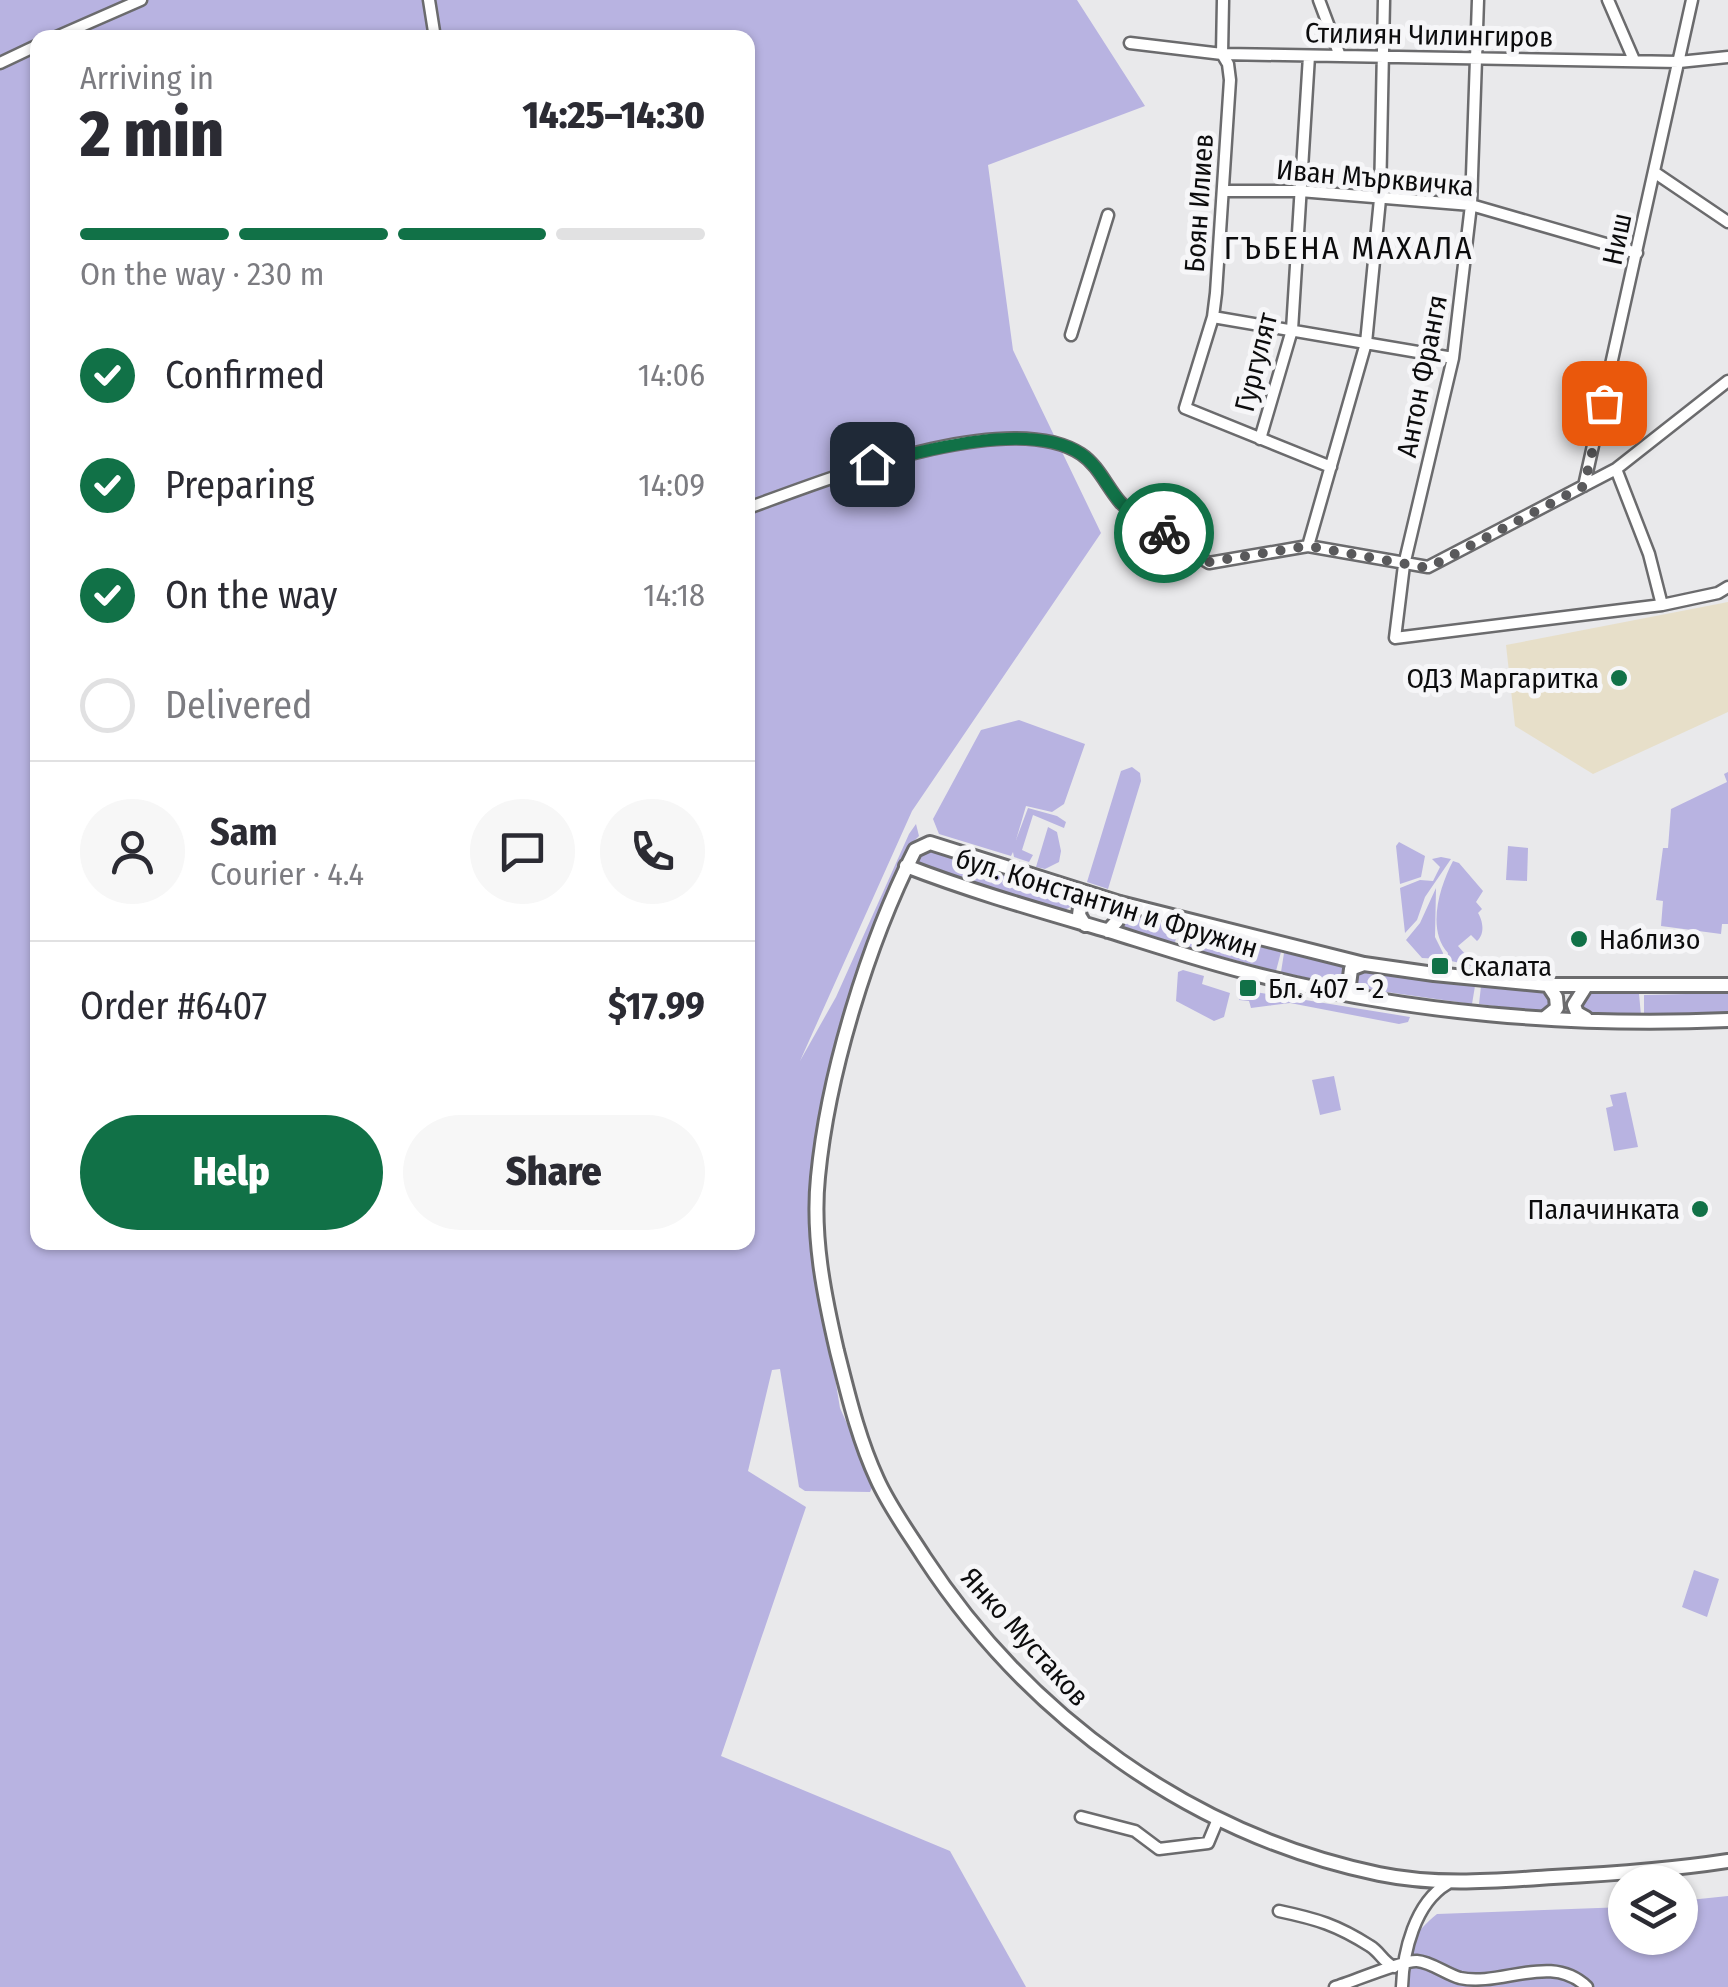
<!DOCTYPE html>
<meta charset="utf-8">
<style>
:root{--surface:#fff;--page:#f7f7f7;--text:#2b2b33;--muted:#7c7c81;--line:#e1e1e2;--accent:#117147}
body{margin:0;font-family:"Fira Sans Condensed",sans-serif;background:var(--page);color:var(--text);height:100vh;display:flex;flex-direction:column;font-size:38px;white-space:nowrap}
*{box-sizing:border-box;margin:0}
p{font-size:32px;color:var(--muted)}
.icon{flex:none;width:55px;height:55px;fill:none;stroke:currentColor;stroke-width:2;stroke-linecap:round;stroke-linejoin:round}
.map{position:relative;flex:1;overflow:hidden}
.side{position:absolute;left:30px;top:30px;width:725px;height:1220px;display:flex;flex-direction:column;background:var(--surface);border-radius:20px;box-shadow:0 2px 8px #0004}
.side>*{flex:none}
.tools{position:absolute;left:1608px;top:1865px;display:grid;gap:20px}
.tools a{display:grid;place-items:center;width:90px;height:90px;border-radius:50%;background:var(--surface);box-shadow:0 2px 8px #0004;font-size:50px}
.pin{position:absolute;display:grid;place-items:center;width:85px;height:85px;color:#fff;margin:-42px;border-radius:20px;box-shadow:0 5px 15px #0006}
.courier{position:absolute;display:grid;place-items:center;width:100px;height:100px;margin:-50px;border:8px solid #117147;border-radius:50%;background:#fff;color:#222;box-shadow:0 2px 12px #0007}
.overview em{font-style:normal;font-weight:800}
.overview div{display:flex;flex-direction:column-reverse}
.overview{display:flex;align-items:center;justify-content:space-between;height:170px;padding:0 50px}
h1{font-size:65px;font-weight:800;line-height:75px}
.bar{display:grid;grid-template-columns:repeat(4,1fr);gap:15px 10px;align-content:center;height:120px;padding:0 50px}
.bar i{height:12px;border-radius:8px;background:var(--line)}
.bar .current{background:var(--accent)}
.bar p{grid-column:span 4}
.line{display:flex;align-items:center;gap:25px;padding:0 50px;border-top:2px solid var(--line)}
.line div{flex:1}
.round{display:grid;place-items:center;flex:none;width:105px;height:105px;border-radius:52px;background:var(--page)}
ol{padding:0 50px;list-style:none}
li{display:flex;align-items:center;gap:30px;height:110px}
li p{margin-inline-start:auto}
li .icon{padding:10px;border-radius:50%;background:var(--accent);color:#fff;stroke-width:4}
li:last-child{color:var(--muted)}
li i{width:55px;height:55px;border:5px solid var(--line);border-radius:50%}
.primary-button{display:flex;gap:20px;margin-top:auto;padding:20px 50px}
.primary-button a{flex:1;height:115px;border-radius:60px;background:var(--accent);color:#fff;font-size:40px;font-weight:800;line-height:115px;text-align:center}
.primary-button a+a{background:var(--page);color:var(--text)}
.map>svg:first-child{display:block}
.commercial{fill:#e7dfc9}
.green{fill:#b8b3e1;fill-rule:evenodd}
.lines{fill:none;stroke-linecap:round;stroke-linejoin:round}
.minor-casing{stroke:#6b6b6d;stroke-width:15}
.tertiary-casing{stroke:#6b6b6d;stroke-width:18}
.minor{stroke:#fff;stroke-width:10}
.tertiary{stroke:#fff;stroke-width:12}
.done{stroke:#59595b;stroke-width:10;stroke-dasharray:0 18}
.route{stroke:#117147;stroke-width:12}
.poi-dot{fill:#117147;stroke:#f6f6f8;stroke-width:4}
.labels{text-anchor:middle;dominant-baseline:central;stroke-width:10;stroke-linejoin:round;paint-order:stroke}
.street-label{font-size:28px;fill:#0c0c0d;stroke:#f6f6f8}
.poi-label{font-size:28px;fill:#0c0c0d;stroke:#f6f6f8;text-anchor:start}
.quarter-label{font-size:32px;letter-spacing:2.5px;fill:#0c0c0d;stroke:#f6f6f8}
</style>
<div class="map">
<svg width="1728" height="1987" viewBox="0 0 1728 1987">
<rect width="100%" height="100%" fill="#e9e9eb"/>
<path class="commercial" d="M1728 602V712L1593 774 1515 726 1506 645Z"/>
<path class="green" d="M0 0H1077L1145 106 988 165 1013 350 1101 533 912 811 800 1061 836 997 909 834 916 824 919 836 912 843 853 1007 832 1084 813 1245 840 1408 874 1484 870 1492 805 1491 799 1487 780 1369 772 1370 748 1471 806 1507 721 1756 950 1851 1026 1987H0ZM38 38H748V1242H38Z
M1019 720 1085 744 1064 804 1052 812 1026 806 1016 840 1028 808 1057 816 1066 822 1064 828 1033 815 1022 850 1033 855 1029 862 1014 857 1013 852 1011 856 939 834 933 819 981 730Z
M1132 767 1140 773 1141 781 1108 889 1087 882 1121 771Z
M1728 772V924H1722L1721 934 1661 926 1663 901 1656 900 1663 848H1668L1671 809 1727 782 1724 774Z
M1048 827 1057 832 1061 851 1059 862 1045 869 1036 867Z
M1399 842 1425 856 1421 877 1400 884 1396 846Z
M1508 846 1528 848 1527 881 1506 880Z
M927 849 1065 893 1070 897 1072 906 1059 913 919 867 916 856Z
M1441 857 1451 859 1425 897 1417 920 1405 933 1400 888 1420 880 1433 881 1440 867 1432 859Z
M1453 861 1459 863 1483 891 1476 902 1482 909 1478 913C1482 919 1486 933 1477 941L1471 935 1458 946 1473 963 1477 960 1485 969 1447 960 1448 953C1426 929 1440 886 1453 861Z
M1436 888 1435 937 1443 953 1442 959 1422 958 1406 940 1420 923Z
M1129 911 1177 926 1175 944 1121 930Z
M1181 927 1281 952 1276 971 1179 945Z
M1284 953 1348 966 1344 978 1345 986 1281 972Z
M1183 970 1204 976 1202 984 1230 993 1224 1017 1214 1021 1176 1001 1178 972Z
M1362 971 1475 986 1472 1004 1358 988 1354 985V973Z
M1481 986 1544 991 1552 1001 1542 1012 1479 1004Z
M1243 990 1410 1017 1408 1022 1399 1024 1290 1003 1251 1008 1249 1001 1239 1000Z
M1728 993V1014L1644 1015V995Z
M1589 994H1639L1641 1015H1589L1580 1007 1583 997Z
M1334 1076 1341 1110 1320 1115 1312 1080Z
M1626 1092 1638 1147 1614 1151 1606 1108 1613 1106 1610 1095Z
M1694 1570 1719 1579 1707 1617 1682 1607Z
M1728 1896V1987H1395C1395 1958 1416 1931 1437 1914L1625 1907V1938H1680V1901Z"/>
<g class="lines">
<defs>
<path id="minor" d="M429 0 435 38
M1223 0 1222 54 1228 64 1230 80 1216 293 1213 317 1185 408 1331 467
M1319 0 1340 56
M1478 0 1471 205 1453 358 1404 565 1395 638 1662 605 1718 593 1728 587
M1608 0 1634 60
M54 38 141 0
M1130 43 1222 54 1679 62 1728 57
M0 63 38 45
M1654 172 1728 222
M1223 191H1300L1471 205 1637 253
M1213 317 1453 358
M1071 335 1108 215
M1260 439 1292 330 1309 56
M1616 469 1649 554 1662 605
M1584 486 1692 0
M748 508C823 481 1008 406 1081 454 1098 465 1107 487 1120 502 1138 521 1185 549 1209 563L1308 546 1428 567 1616 469 1728 381
M1308 546 1366 343 1380 199 1384 0
M1081 1817 1135 1831 1159 1849 1208 1843 1218 1819
M1279 1911C1317 1919 1337 1925 1370 1946 1380 1952 1383 1962 1394 1967
M1335 1987C1352 1982 1403 1960 1417 1961 1431 1962 1446 1974 1460 1978 1502 1987 1551 1952 1587 1987
M1402 1987C1403 1952 1415 1903 1447 1884"/>
<path id="tertiary" d="M906 866C973 892 1041 911 1109 931 1157 946 1205 962 1254 974 1406 1013 1571 1027 1728 1020
M1082 892 1079 915 1085 925
M1108 931 1117 921 1120 903
M1728 985H1548L1434 974 1364 964 1120 903 930 843 915 850C868 943 828 1073 818 1177 812 1236 824 1295 837 1351 848 1394 858 1438 877 1479 889 1506 908 1532 924 1557 1028 1716 1191 1835 1379 1874 1437 1886 1494 1881 1553 1877 1612 1874 1670 1870 1728 1861
M1586 986 1574 1005 1577 1013 1586 1018
M1348 993 1351 969 1364 964
M1546 1017 1557 1008 1556 997 1548 985"/>
</defs>
<use href="#minor" class="minor-casing"/>
<use href="#tertiary" class="tertiary-casing"/>
<use href="#minor" class="minor"/>
<use href="#tertiary" class="tertiary"/>
</g>
<g class="lines">
<path class="done" d="M1164 533 1209 562 1308 546 1428 568 1584 486 1604 403"/>
<path class="route" d="M872 464C925 450 1032 421 1081 454 1098 465 1107 487 1120 502 1131 514 1150 523 1164 533"/>
</g>
<g class="poi-dot">
<circle cx="1619" cy="678" r="10"/>
<circle cx="1579" cy="939" r="10"/>
<rect x="1430" y="956" width="20" height="20" rx="5"/>
<rect x="1238" y="978" width="20" height="20" rx="5"/>
<circle cx="1700" cy="1209" r="10"/>
</g>
<g class="labels">
<g class="street-label">
<text transform="translate(1429 35) rotate(1)">Стилиян Чилингиров</text>
<text transform="translate(1375 178) rotate(5)">Иван Мърквичка</text>
<text transform="translate(1199 203) rotate(-86)">Боян Илиев</text>
<text transform="translate(1617 239) rotate(-78)">Ниш</text>
<text transform="translate(1256 362) rotate(-76)">Гургулят</text>
<text transform="translate(1422 376) rotate(-79)">Антон Франгя</text>
<text transform="translate(1107 903) rotate(17)">бул. Константин и Фружин</text>
<text transform="translate(1025 1637) rotate(48)">Янко Мустаков</text>
</g>
<g class="poi-label">
<text x="1599" y="678" text-anchor="end">ОДЗ Маргаритка</text>
<text x="1599" y="939">Наблизо</text>
<text x="1460" y="966">Скалата</text>
<text x="1268" y="988">Бл. 407 - 2</text>
<text x="1680" y="1209" text-anchor="end">Палачинката</text>
</g>
<g class="quarter-label">
<text x="1349" y="248">ГЪБЕНА МАХАЛА</text>
</g>
</g>
</svg>
<div class="tools">
<a><svg class="icon" aria-label="layers" viewBox="0 0 24 24"><path d="M12 4l9 5-9 5-9-5zM3 14l9 5 9-5"/></svg></a>
</div>
<div class="pin" style="left:1604px;top:403px;background:#ea580c"><svg class="icon" aria-label="bag" viewBox="0 0 24 24"><path d="M5 8h14l-1 12H6zM9 8a3 3 0 0 1 6 0"/></svg></div>
<div class="pin" style="left:872px;top:464px;background:#1f2937"><svg class="icon" aria-label="home" viewBox="0 0 24 24"><path d="M3 11l9-7 9 7M6 9v11h12V9"/></svg></div>
<div class="courier" style="left:1164px;top:533px"><svg class="icon" aria-label="bike" viewBox="0 0 24 24"><circle cx="6" cy="16" r="4"/><circle cx="18" cy="16" r="4"/><path d="M6 16l4-8h5l3 8M10 8l3 8H6M13 5h3"/></svg></div>
<section class="side">
<div class="overview"><div><h1>2 min</h1><p>Arriving in</p></div><em>14:25–14:30</em></div>
<div class="bar"><i class="current"></i><i class="current"></i><i class="current"></i><i></i><p>On the way · 230 m</p></div>
<ol>
<li><svg class="icon" aria-label="check" viewBox="0 0 24 24"><path d="M5 12l5 5 9-10"/></svg>Confirmed<p>14:06</p></li>
<li><svg class="icon" aria-label="check" viewBox="0 0 24 24"><path d="M5 12l5 5 9-10"/></svg>Preparing<p>14:09</p></li>
<li><svg class="icon" aria-label="check" viewBox="0 0 24 24"><path d="M5 12l5 5 9-10"/></svg>On the way<p>14:18</p></li>
<li><i></i>Delivered</li>
</ol>
<div class="line" style="height:180px"><a class="round"><svg class="icon" aria-label="person" viewBox="0 0 24 24"><circle cx="12" cy="8" r="4"/><path d="M4 21q1-7 8-7t8 7"/></svg></a><div><b>Sam</b><p>Courier · 4.4</p></div><a class="round"><svg class="icon" aria-label="chat" viewBox="0 0 24 24"><path d="M4 5h16v11H9l-5 4z"/></svg></a><a class="round"><svg class="icon" aria-label="phone" viewBox="0 0 24 24"><path d="M5 4h4l2 5-3 2q2 4 5 5l2-3 5 2v4C11 20 4 13 5 4z"/></svg></a></div>
<div class="line" style="height:130px"><div>Order #6407</div><b>$17.99</b></div>
<div class="primary-button"><a>Help</a><a>Share</a></div>
</section>
</div>
